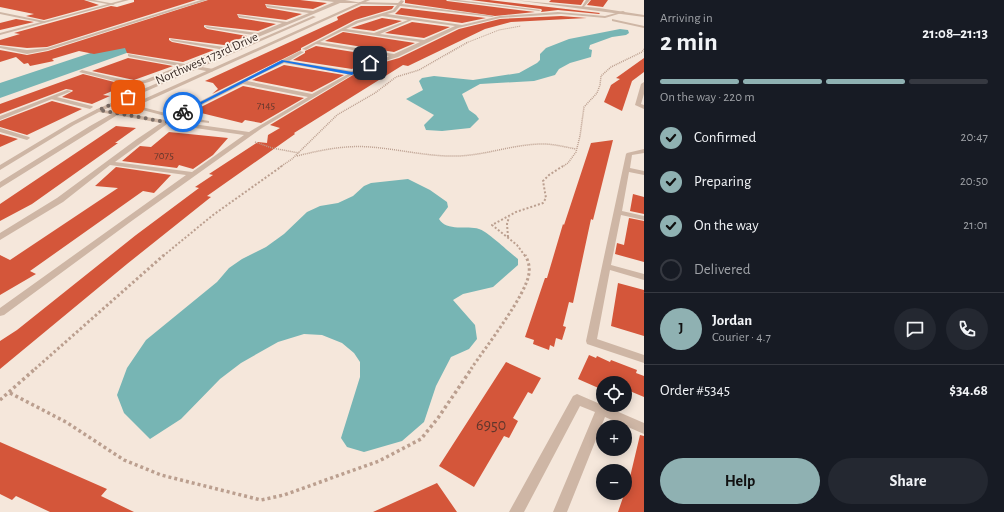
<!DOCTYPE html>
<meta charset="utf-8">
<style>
:root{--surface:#171b24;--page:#242831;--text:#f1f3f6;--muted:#9ea1a6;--line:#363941;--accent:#8fb1b2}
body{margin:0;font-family:"Alegreya Sans",sans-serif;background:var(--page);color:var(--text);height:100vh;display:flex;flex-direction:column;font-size:15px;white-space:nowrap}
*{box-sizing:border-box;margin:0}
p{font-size:13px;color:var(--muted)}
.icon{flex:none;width:22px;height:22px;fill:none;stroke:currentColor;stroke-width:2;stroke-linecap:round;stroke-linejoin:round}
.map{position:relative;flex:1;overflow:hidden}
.panel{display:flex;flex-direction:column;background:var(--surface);width:360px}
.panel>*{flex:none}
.tools{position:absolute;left:596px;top:376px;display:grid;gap:8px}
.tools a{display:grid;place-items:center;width:36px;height:36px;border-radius:50%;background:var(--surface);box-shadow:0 2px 10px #0003;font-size:20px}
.pin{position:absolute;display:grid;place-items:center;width:34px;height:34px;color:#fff;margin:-17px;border-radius:8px;box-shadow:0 2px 6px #0006}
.courier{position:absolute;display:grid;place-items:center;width:40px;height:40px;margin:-20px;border:3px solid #1a73e8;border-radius:50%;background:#fff;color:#222;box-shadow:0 1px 5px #0007}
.summary em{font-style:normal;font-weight:600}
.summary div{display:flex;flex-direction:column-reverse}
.summary{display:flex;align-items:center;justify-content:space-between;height:68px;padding:0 16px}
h1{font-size:26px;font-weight:600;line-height:30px}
.bar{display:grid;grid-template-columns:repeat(4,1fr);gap:6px 4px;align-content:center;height:48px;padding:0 16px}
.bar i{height:5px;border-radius:3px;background:var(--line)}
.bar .selected{background:var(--accent)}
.bar p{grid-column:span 4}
.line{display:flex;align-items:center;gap:10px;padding:0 16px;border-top:1px solid var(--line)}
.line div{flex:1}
.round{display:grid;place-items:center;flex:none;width:42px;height:42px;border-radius:21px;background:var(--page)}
ol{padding:0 16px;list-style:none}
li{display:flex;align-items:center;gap:12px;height:44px}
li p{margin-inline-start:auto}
li .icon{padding:4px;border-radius:50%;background:var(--accent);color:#111;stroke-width:4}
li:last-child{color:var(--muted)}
li i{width:22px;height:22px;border:2px solid var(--line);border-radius:50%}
.primary-button{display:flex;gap:8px;margin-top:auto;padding:8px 16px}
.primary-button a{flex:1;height:46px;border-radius:24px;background:var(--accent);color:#111;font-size:16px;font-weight:600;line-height:46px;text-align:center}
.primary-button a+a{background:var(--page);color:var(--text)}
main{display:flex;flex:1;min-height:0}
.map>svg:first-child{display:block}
.water{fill:#77b5b4}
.building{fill:#d4563a}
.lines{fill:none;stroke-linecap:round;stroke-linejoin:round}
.path-far4{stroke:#bb9f8f;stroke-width:1;stroke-dasharray:1 1;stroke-linecap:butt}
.path-far3{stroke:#bb9f8f;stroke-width:1.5;stroke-dasharray:1 1;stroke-linecap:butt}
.path-far2{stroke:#bb9f8f;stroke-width:2;stroke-dasharray:2 2;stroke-linecap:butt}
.path-far1{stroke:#bb9f8f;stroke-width:3;stroke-dasharray:2.5 2.5;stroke-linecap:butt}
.path{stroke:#bb9f8f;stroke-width:3.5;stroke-dasharray:3 3;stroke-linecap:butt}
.service{fill:#ceb6a5;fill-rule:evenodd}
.minor{fill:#ceb6a5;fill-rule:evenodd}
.tertiary{fill:#ceb6a5;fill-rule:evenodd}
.route{fill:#1a73e8}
.done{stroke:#7b6d66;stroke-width:4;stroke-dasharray:0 7.2}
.labels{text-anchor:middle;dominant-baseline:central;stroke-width:3.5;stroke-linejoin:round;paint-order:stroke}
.far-number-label{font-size:11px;fill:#60362c}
.far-street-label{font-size:13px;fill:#3a2c27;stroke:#fcf2e8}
.near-number-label{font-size:16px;fill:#60362c}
</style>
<main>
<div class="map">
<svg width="644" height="512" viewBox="0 0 644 512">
<rect width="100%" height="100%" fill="#f5e7db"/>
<path class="water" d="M250 0H276L0 98V83Z
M620 29 628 30 629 33 626 35 612 37 590 45 589 49 592 50 591 57 570 63 559 69 555 75 534 81 480 84 462 94 469 110 476 115 479 119 470 128 442 131 426 130 424 125 434 115 406 99 423 90 419 81 422 78 434 76 473 80 519 73 537 63 540 60V54L546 48 569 39Z
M408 179 430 190 447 202 448 207 439 219C447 232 467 225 479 229 487 231 510 253 518 259V265L493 287 463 294 453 300 475 325 477 339 469 349 451 357 436 386 424 422 402 441 364 452 347 447 341 438 360 377V362L354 353 342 343 322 335 304 334 278 342 241 363 220 379 181 419 150 439 124 413 117 395 127 368 146 340 217 282 229 268 242 259 266 247 284 234 307 212 320 206 338 203 353 196 364 186 371 183Z"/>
<path class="building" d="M0 0H84L99 5 44 20 26 16 34 14 0 7Z
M134 0H196L47 47 27 48 0 45V40L20 34 14 33 111 6 117 7 134 2Z
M208 0H300L327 3 313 9 265 4 267 8 302 14 286 20 237 14 239 18 276 24 258 31 204 25V27L207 29 247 36 224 45 169 38V40L172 42 214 50 183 62 127 53 125 48 94 54 79 51 52 59 54 61 30 66 28 63 24 64 16 57 0 62V50L27 55 48 51Z
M405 0H446L447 1 535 12 495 16 405 3Z
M471 0H489L600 13 599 14 558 10 541 12 542 10 541 9Z
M551 0H584L581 5 549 2Z
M591 0H608L603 7 587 5Z
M361 6H394L392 9 355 20 301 48V50L212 94 218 89 213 83 205 81 338 20 337 17Z
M401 8 486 18 462 23 395 14Z
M561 16 587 18 511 22 485 29 408 66 403 65 294 133 295 134 207 196 211 197 127 264 0 369V341L17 330 136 235 199 188 195 187 213 175 209 174 258 142 267 143 268 135 280 128 270 125 373 63 372 62 367 61 352 69 293 60 305 53V51L316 46 385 57 382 61 385 62 399 58 459 29 500 19Z
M382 18 402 21 374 31 351 28Z
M16 19 34 22 0 30V23Z
M412 22 450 27 424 38 385 33Z
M343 32 415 43 394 52 325 41Z
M128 58 173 66 134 80 92 71Z
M644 58V72L632 81 622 111 604 102 611 85 620 79 616 78Z
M284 65 344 75 312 92 252 80Z
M83 74 126 85 103 95 110 96 92 104 62 97 73 91 72 90 66 89 0 114V104Z
M243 86 304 98 261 123 245 120 242 123 193 111Z
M52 101 82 109 27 135 0 127V121Z
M116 126 136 128 115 143H118L32 204 0 221V204Z
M169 132 228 138 213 155 193 169 179 165 177 168 122 161 140 146 151 147Z
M0 134 18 139 0 147Z
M613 140 593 220 591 219 573 303 569 302 563 326 566 327 562 340 556 338 554 347 550 345 549 350 533 344 534 340 525 337 545 278H547L563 224 564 225 591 143Z
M116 167 171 175 154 193 143 191 30 271 36 274 0 295V255L10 260 118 188 95 186Z
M633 194 644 197V214L630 211Z
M629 218 644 221V262L615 254 617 243 624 245Z
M618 283 644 290V336L611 326Z
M589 355 596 358 597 356 610 362 611 360 637 370 636 373 644 376V397L625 389V383H611L603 380V390L578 379Z
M506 362 541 378 532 394 528 392 513 418 518 421 509 438 504 436 474 487 439 466Z
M640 435 644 436V512H618L630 477Z
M0 442 107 489 101 496 134 512H50L16 496 12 500 0 494Z
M437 483 457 512H373Z"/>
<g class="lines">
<path class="path-far4" d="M466 43 499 30 521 26"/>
<path class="path-far3" d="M255 142 272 148 299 153
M297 156C321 150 345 145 370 147 399 149 428 157 458 156 487 155 514 144 543 144 554 144 565 147 576 149
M280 167 292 159 337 115 375 93 396 77 419 70 468 42
M562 167 568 163 576 152 580 136 584 107 597 93 600 85 601 76 611 67 642 52 644 49"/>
<path class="path-far2" d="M508 237 507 224 509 217
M163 256 213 215 282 166
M525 256 517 245 492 225 516 212 543 203 546 198 543 181 549 175 563 166"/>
<path class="path-far1" d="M35 369 164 255
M471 369C485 348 527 294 529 273 530 266 528 260 525 255"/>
<path class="path" d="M10 393 66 422 124 460 161 475 261 500 284 495 379 461 421 439 438 418 472 368
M0 400 36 368"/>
<path class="service" d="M401 0 404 1 402 4 494 16 492 17 400 6 395 12 387 14 462 25 500 16 558 12 605 16 623 11 625 12 605 18 561 14 500 18 458 28 398 57 385 61 383 60 389 56 316 44 306 50 302 49 356 21 393 10 397 5 360 4 359 2 398 3ZM382 16 408 20 374 33 346 29 358 23ZM412 20 455 26 424 40 380 34ZM342 31H343L420 42 394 54 320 42Z
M447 0H458L541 10 539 11Z
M612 19 644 26V28L612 21Z
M300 51 304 52 289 61 352 71 368 62 372 63 262 128 133 220 4 315 0 316V308L186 175 110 165 63 202 0 240V233L57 198 137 139 161 123 99 112 96 110 97 109 165 120 169 117 112 102 115 100 173 115ZM284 63 348 74 312 94 247 81ZM243 84 308 97 249 132 172 121 175 119 209 123V121L180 116ZM167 124 244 135 192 172 115 162Z
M644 82V94L641 104 644 105V109L635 105 641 84Z
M53 96 92 106 93 107 90 109 51 99 50 98Z
M0 128 29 137 30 138 27 140 0 132Z
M644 149V153L632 155 630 168 644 171V175L629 172 622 211 644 216V220L621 215 611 265 644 274V280L610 270 597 339 644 355V363L587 344 586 341 626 154 627 153Z
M577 394 644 423V434L605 417 567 512H553L595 412 580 406 524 512H509L573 396Z"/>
<path class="minor" d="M85 0H94L115 4 113 5Z
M201 0H207L48 50 27 54 0 48V46L27 50 47 48Z
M318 0H345L362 3H340L191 65 213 69V71L211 72 186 67 149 82 134 86 79 72 82 70 134 82 145 80 179 66 130 57 128 56V54L185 64 219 49 172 41 170 39 224 47 253 35 207 28 205 26 258 33 282 23 239 17 238 15 287 22 309 13 267 7 266 5 313 11 334 2Z
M586 0H590L583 8H581Z
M0 12 44 21 46 22 44 23 0 14Z
M67 90 72 91 0 120V116Z"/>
<path class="tertiary" d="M123 0H129L0 35V33Z
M365 0H370L119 114 0 188V182L90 126 115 112Z
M514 0 599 8 644 15V17Z
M313 16 316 17 101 111 74 125 0 170V165L70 123 97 109Z"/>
</g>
<path class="route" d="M282 60 352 72 369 62 372 63 352 75 284 62 184 113 181 112Z"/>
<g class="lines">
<path class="done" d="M128 97 99 110 166 122 183 112"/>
</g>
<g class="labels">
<g class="far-number-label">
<text x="266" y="105">7145</text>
<text x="164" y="155">7075</text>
</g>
<g class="far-street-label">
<text transform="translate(207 59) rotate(-24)">Northwest 173rd Drive</text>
</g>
<g class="near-number-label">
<text x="491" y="425">6950</text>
</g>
</g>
</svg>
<div class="tools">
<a><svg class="icon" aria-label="locate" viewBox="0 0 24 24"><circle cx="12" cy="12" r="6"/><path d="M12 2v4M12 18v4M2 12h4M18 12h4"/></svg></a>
<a>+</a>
<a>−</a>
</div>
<div class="pin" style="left:128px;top:97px;background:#ea580c"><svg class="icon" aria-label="bag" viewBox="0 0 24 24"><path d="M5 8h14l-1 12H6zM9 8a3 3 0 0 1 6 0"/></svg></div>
<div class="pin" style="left:370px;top:63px;background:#1f2937"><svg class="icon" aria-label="home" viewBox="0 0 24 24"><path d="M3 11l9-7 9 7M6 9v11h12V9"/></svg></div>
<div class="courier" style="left:183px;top:112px"><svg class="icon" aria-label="bike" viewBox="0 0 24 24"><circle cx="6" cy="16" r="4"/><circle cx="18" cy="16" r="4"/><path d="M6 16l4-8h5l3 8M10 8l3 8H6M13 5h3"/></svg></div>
</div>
<section class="panel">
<div class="summary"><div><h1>2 min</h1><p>Arriving in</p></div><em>21:08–21:13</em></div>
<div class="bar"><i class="selected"></i><i class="selected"></i><i class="selected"></i><i></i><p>On the way · 220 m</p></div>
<ol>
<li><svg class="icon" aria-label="check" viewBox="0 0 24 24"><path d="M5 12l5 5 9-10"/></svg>Confirmed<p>20:47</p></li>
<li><svg class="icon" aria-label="check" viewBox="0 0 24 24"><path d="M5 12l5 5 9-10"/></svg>Preparing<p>20:50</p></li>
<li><svg class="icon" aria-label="check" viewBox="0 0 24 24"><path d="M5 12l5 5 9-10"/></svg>On the way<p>21:01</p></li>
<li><i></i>Delivered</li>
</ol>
<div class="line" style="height:72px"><b class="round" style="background:var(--accent);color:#111">J</b><div><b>Jordan</b><p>Courier · 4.7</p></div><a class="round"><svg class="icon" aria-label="chat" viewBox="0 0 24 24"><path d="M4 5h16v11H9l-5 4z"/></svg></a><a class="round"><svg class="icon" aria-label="phone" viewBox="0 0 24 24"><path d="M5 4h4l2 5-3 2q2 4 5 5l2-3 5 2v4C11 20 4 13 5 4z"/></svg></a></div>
<div class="line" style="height:52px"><div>Order #5345</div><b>$34.68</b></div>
<div class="primary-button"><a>Help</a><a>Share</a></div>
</section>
</main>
